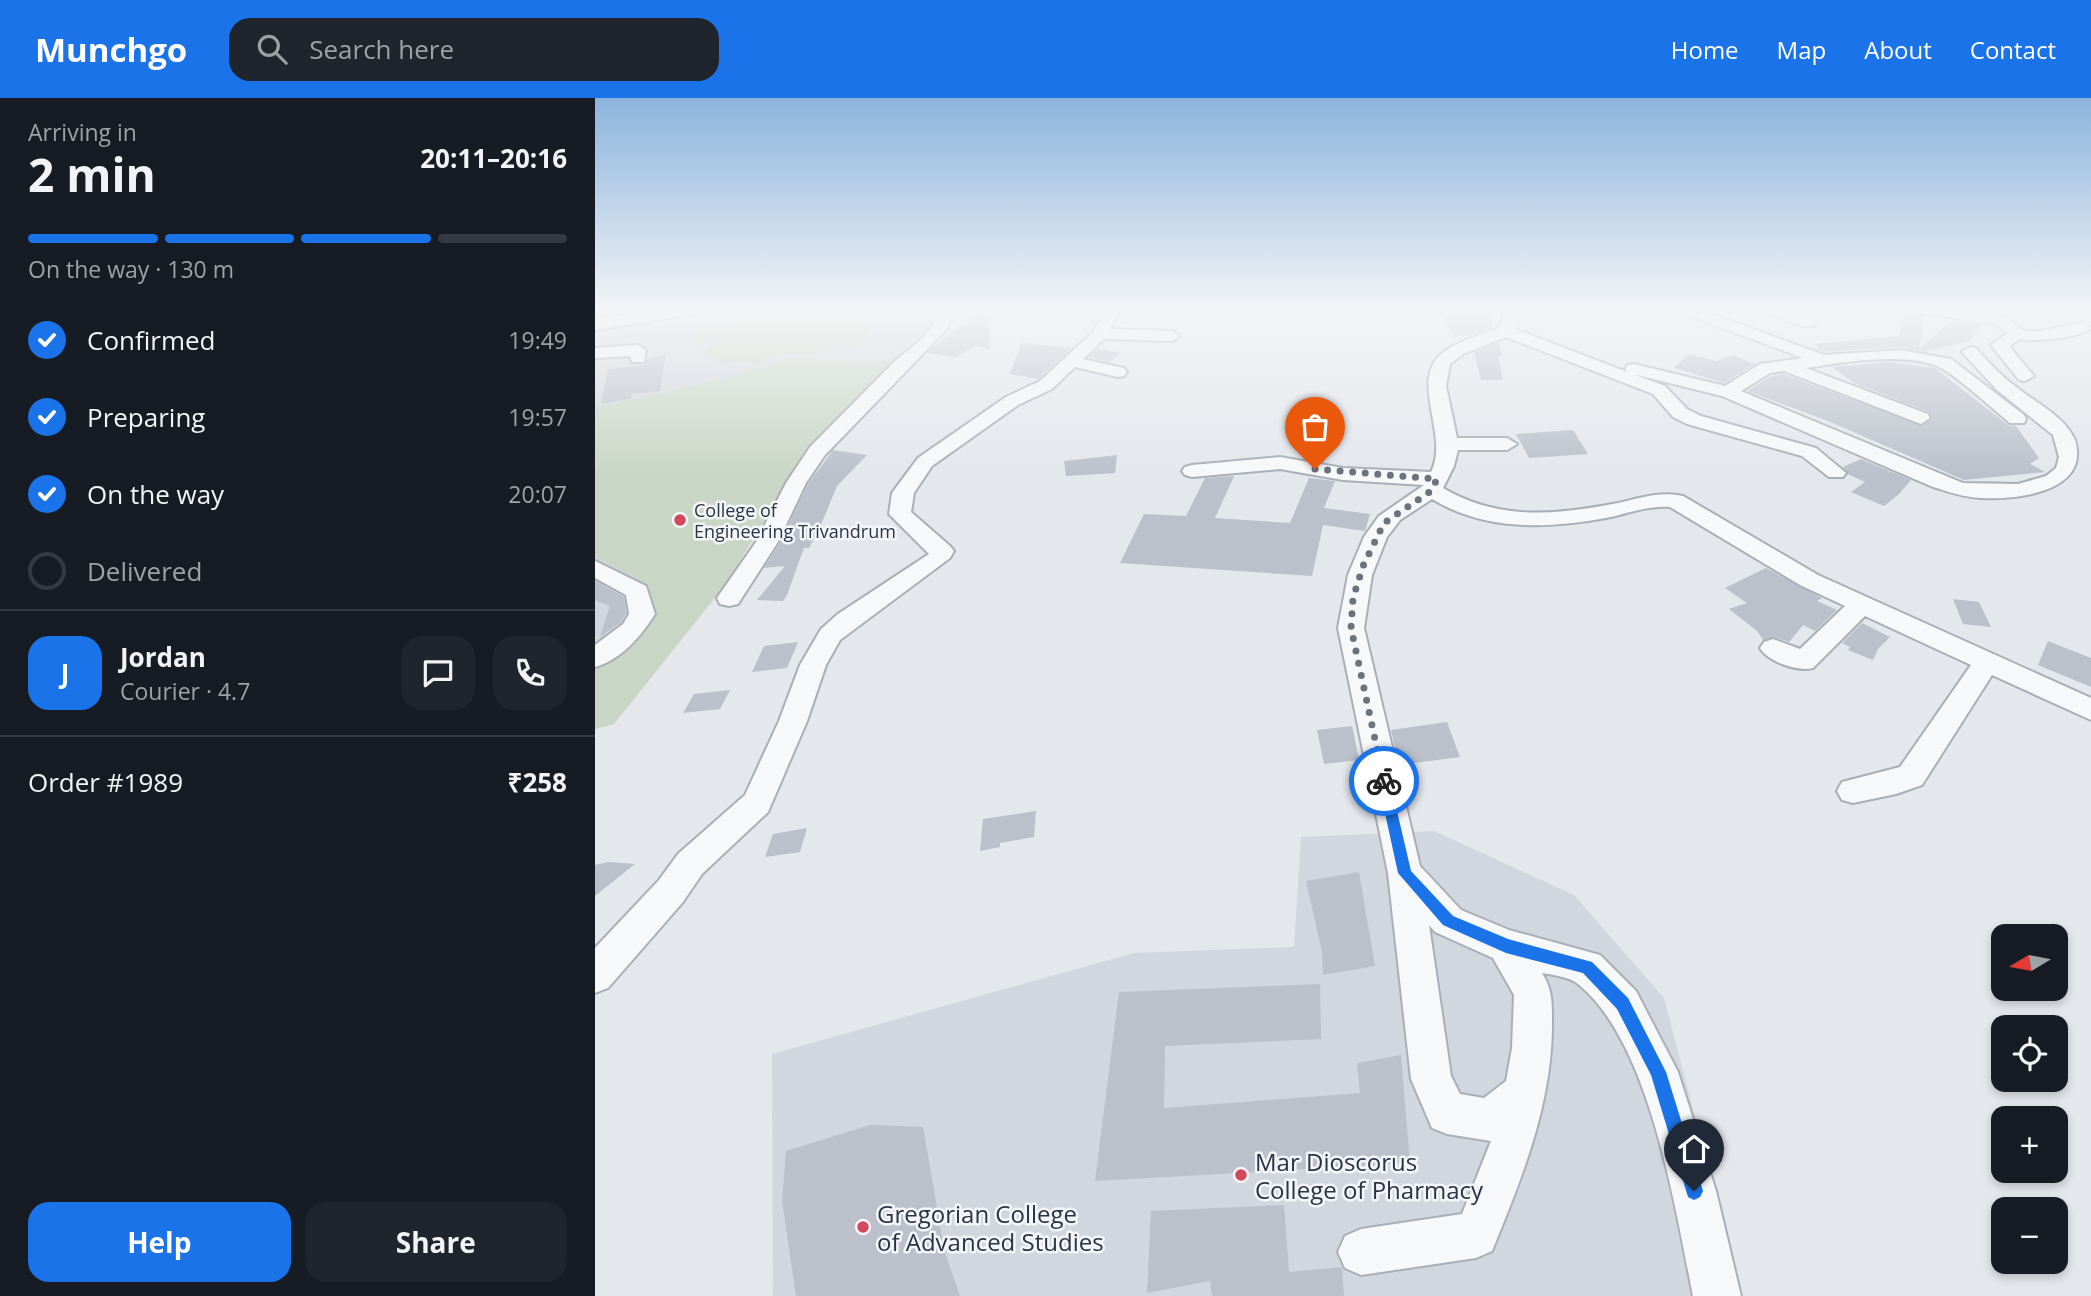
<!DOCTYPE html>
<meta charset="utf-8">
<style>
:root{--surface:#171b24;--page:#20242c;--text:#f1f3f6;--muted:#9ea1a6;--line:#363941;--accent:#1a73e8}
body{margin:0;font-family:"Open Sans",sans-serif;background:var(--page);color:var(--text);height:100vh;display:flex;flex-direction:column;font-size:26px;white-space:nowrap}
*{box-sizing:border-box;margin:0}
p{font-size:23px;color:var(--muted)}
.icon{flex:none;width:38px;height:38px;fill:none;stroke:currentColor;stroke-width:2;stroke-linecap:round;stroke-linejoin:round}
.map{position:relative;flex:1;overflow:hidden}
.drawer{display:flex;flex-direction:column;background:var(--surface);width:595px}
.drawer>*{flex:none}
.needle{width:46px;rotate:260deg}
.buttons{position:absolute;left:1396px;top:826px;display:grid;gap:14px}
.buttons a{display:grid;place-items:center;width:77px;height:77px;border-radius:14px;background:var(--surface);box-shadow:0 4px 10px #0003;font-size:35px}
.pin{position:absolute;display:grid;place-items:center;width:60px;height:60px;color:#fff;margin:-72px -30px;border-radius:50% 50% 50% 0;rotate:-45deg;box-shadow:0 0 7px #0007}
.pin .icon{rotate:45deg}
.courier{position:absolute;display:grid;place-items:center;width:70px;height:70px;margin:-35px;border:5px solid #1a73e8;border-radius:50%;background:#fff;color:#222;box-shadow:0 2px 9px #0007}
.overview em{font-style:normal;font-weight:700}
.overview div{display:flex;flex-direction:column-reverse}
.overview{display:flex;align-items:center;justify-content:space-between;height:119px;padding:0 28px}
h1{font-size:46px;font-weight:700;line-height:52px}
.bar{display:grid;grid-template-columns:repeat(4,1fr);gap:10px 7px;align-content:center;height:84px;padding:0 28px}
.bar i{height:9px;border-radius:5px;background:var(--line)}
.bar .on{background:var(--accent)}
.bar p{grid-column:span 4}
.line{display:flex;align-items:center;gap:18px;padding:0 28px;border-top:2px solid var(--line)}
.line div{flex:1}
.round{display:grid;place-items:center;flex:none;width:74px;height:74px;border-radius:21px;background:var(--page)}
ol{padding:0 28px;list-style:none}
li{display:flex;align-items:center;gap:21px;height:77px}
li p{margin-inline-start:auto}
li .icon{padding:7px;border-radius:50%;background:var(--accent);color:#fff;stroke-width:4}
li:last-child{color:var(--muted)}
li i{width:38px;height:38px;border:4px solid var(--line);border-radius:50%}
.action{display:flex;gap:14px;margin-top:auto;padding:14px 28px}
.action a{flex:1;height:80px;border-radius:21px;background:var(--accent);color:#fff;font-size:28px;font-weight:700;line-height:80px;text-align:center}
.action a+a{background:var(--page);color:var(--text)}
header{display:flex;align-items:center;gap:42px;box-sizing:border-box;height:98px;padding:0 35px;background:var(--accent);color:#fff}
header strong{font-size:33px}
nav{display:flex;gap:38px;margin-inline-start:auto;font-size:24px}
.search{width:490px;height:63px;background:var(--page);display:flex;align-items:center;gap:18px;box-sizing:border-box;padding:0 24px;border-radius:21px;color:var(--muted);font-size:26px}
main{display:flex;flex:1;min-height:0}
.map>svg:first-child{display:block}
.built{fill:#d2d6de}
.green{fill:#c9d6c5}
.building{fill:#bbc0ca}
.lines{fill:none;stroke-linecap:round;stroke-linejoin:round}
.minor-casing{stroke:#a9aeb7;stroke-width:4}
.minor{fill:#f7f8fa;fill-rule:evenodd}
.route{fill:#1a73e8}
.done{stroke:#6c737f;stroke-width:7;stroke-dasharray:0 12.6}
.poi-dot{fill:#d1495b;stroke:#f4f6f9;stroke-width:2.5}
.labels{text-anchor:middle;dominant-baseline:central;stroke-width:5;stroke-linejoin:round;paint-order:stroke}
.far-poi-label{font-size:18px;fill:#2b3445;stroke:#f4f6f9;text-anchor:start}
.near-poi-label{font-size:24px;fill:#2b3445;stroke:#f4f6f9;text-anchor:start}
</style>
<header>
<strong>Munchgo</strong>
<div class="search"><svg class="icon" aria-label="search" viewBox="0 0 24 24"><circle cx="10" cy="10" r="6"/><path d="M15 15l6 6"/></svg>Search here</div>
<nav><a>Home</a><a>Map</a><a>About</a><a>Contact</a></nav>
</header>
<main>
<section class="drawer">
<div class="overview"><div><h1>2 min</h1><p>Arriving in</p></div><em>20:11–20:16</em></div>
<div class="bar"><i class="on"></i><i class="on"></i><i class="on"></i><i></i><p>On the way · 130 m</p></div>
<ol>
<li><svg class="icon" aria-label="check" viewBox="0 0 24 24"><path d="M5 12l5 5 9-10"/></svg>Confirmed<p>19:49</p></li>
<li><svg class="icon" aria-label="check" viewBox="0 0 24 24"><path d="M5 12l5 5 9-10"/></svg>Preparing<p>19:57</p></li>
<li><svg class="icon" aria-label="check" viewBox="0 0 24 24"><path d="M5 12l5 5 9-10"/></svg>On the way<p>20:07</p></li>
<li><i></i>Delivered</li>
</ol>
<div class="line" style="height:126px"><b class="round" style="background:var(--accent);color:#fff">J</b><div><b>Jordan</b><p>Courier · 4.7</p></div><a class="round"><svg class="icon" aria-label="chat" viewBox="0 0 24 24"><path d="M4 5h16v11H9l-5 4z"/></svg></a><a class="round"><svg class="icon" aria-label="phone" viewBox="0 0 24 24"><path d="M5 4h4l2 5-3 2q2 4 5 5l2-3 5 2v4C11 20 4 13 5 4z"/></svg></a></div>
<div class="line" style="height:91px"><div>Order #1989</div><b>₹258</b></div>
<div class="action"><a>Help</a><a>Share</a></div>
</section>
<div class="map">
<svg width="1496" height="1198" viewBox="0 0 1496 1198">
<rect width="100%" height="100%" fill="#e4e7ec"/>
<path class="built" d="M93 210H340L343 216 333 236 209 357 130 487 19 626 0 631V224Z
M839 733 979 797 1069 900 1147 1198H178L177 956 539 855 699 849 706 739Z"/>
<path class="green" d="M241 210H294L259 249 195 257 184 254 161 266 153 263 124 266 123 261 112 257 111 252 100 253 136 241 100 246 104 231 148 221 207 218Z
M201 259 272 265 306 262 209 357 130 487 19 626 0 631V566L20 556 54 527V488L0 458V310L142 277Z"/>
<path class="building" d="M375 210H394L395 251 381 248 361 259 332 255 365 227 375 228Z
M843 210 894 212 898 230 875 237 858 238Z
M1311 211 1330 218 1324 251 1357 222 1386 227 1374 243 1329 254 1305 249 1229 254 1219 250H1225L1220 246 1304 238Z
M426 245 477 250 443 281 415 276Z
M903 245 907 258H903L908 282H886L879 254Z
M503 251 525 255 515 264 493 259Z
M1094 256 1121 263 1138 257 1160 266 1129 285 1079 270Z
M71 257 65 293 37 296 36 301 6 306 13 271 49 267 52 261Z
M1295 264 1340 270 1413 327 1421 328 1444 360 1435 366 1450 374 1369 382 1233 323 1152 293 1176 278 1189 276 1327 328 1338 321 1334 314 1259 285 1237 269Z
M978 332 993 356 934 360 921 336Z
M238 352 272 357 242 388 225 429 214 450H209L192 497 188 503 162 502 190 468 169 470 185 445 213 386Z
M522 357 520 375 471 378 469 363Z
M1266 361 1316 382 1304 396 1289 408 1256 394 1270 384 1253 376 1248 369Z
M639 378 620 420 695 425 714 380 740 383 729 410 775 416 770 433 728 427 717 478 525 465 549 416 591 418 610 380Z
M1171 470 1227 500 1222 503 1242 512 1220 533 1208 527 1194 544 1179 539 1168 542 1162 533 1134 511 1152 505 1130 490Z
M0 483 29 499 31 515 26 524 5 539 15 508 0 502Z
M1358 501 1384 504 1396 529 1368 526Z
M1267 525 1295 539 1283 551 1278 562 1253 552 1255 549 1247 545Z
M1453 543 1496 560V589L1443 567Z
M203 544 192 570 157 574 169 548Z
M135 592 125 611 88 615 99 596Z
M852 624 865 659 804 667 796 632Z
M757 628 764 662 729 666 722 632Z
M441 713 439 739 405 745V749L385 753 388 721Z
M212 730 205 754 170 759 178 736Z
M14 764 40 766 0 798V767Z
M764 774 780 868 728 877 727 854 711 783Z
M725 886 726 941 570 948 569 1010 765 995 762 965 806 957 815 1065 500 1083 524 894Z
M275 1027 328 1029 350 1155 365 1198H201L187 1103 191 1053Z
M689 1107 694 1174 747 1169 749 1198H617L615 1183 552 1195 556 1113Z"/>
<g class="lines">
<defs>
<path id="minor" d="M77 210H111L103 215 0 232V222Z
M340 210H355L353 230 230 357 211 385 183 444 143 506 134 508 125 506 122 500 161 444 191 385 215 349 301 262 327 241 339 226Z
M511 210H526L515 231 577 233 585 238 577 243 509 241 488 261 529 270 532 274 529 278 523 279 480 269 457 291 423 307 337 368 319 395 316 414 355 448 359 453 355 460 245 542 231 567 212 623 173 714 107 776 88 804 13 890 0 895V850L64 782 83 756 150 697 184 623 205 567 226 531 243 516 334 456 294 416 297 395 323 360 411 299 445 283 498 234Z
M911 210H926L920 231 1032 274 1030 271 1033 267 1039 266 1130 288 1165 266 1208 260 1082 213 1080 210H1100L1229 257 1305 252 1356 261 1429 317 1431 321 1429 325H1415C1399 312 1359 275 1342 268 1307 254 1248 264 1211 270L1333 316 1335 320 1326 326 1189 273 1175 275 1146 293 1368 385 1423 386 1451 378 1461 370 1464 359 1458 337 1402 292 1367 254 1375 249 1381 250C1393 264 1405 277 1420 288 1439 304 1469 317 1480 342 1496 395 1419 402 1385 400 1368 399 1354 394 1338 389L1127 298 1038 276 1070 288 1092 311 1106 318 1221 350 1251 375 1248 379H1234L1207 358 1092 326 1078 319 1058 296 911 239 868 256 855 266 851 288 862 340H912L922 346 912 352H863L859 368 848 390C904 423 961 417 1023 405 1045 400 1066 393 1088 398L1223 477 1496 600V622L1397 577 1327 687 1301 696 1258 705 1247 702 1242 693 1247 684 1305 669 1376 567 1270 518 1218 570C1203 574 1173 564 1165 550L1169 544 1178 541 1205 551 1250 508 1205 487 1075 409C1054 407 1031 416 1011 420 951 431 890 433 837 401L805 422 792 439 777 477 769 530 825 768 866 812 914 832 1005 857 1041 893 1083 974 1121 1093 1146 1198H1098C1080 1109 1055 944 983 886 975 879 958 877 947 875 958 892 957 907 957 926 957 1006 927 1080 897 1153L881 1160 766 1177 750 1170 743 1154 750 1138 766 1131 867 1116 896 1043 852 1036 837 1030 816 981 793 775 743 530 753 477 769 439 784 418 829 387 748 382 685 371 597 379 590 377 587 373 590 369 597 367 685 359 748 370 836 374C856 335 809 278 853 251 868 241 887 237 904 230ZM834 827 840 834 898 860 919 897 917 950 911 983 889 1000 865 996 856 978Z
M1163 210H1184L1219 222 1221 225 1219 228H1207L1166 213Z
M1317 210H1354L1406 217 1428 232 1439 234 1488 225 1496 230C1484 240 1441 244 1425 241L1414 248 1439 278 1430 283 1424 282 1396 247 1413 235 1401 226 1325 215Z
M43 247 51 252 49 264H37L35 258 0 260V250Z
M0 463 51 488 60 516C46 538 26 562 0 569V547L28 526 34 516 31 497 0 480Z"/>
</defs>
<use href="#minor" class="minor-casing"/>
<use href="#minor" class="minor"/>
</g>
<linearGradient id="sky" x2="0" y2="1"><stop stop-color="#8bb4dd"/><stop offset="0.56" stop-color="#f3f4f6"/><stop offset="1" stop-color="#f3f4f6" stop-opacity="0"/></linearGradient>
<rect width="1496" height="377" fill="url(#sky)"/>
<path class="route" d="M789 678 795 683 816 773 858 818 913 841 997 864 1033 900 1071 974 1108 1093 1105 1099 1099 1102 1093 1099 1056 977 1022 911 988 875 911 855 848 827 803 775 783 683Z"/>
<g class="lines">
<path class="done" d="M720 371 842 381 836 393 789 425 768 468 758 500 756 530 789 683"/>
</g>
<g class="poi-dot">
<circle cx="85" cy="422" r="7"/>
<circle cx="646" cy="1077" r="7"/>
<circle cx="268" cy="1129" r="7"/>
</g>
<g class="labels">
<g class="far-poi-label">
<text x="99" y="412">College of<tspan x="99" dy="21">Engineering Trivandrum</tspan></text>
</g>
<g class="near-poi-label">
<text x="660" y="1063">Mar Dioscorus<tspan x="660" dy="28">College of Pharmacy</tspan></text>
<text x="282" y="1115">Gregorian College<tspan x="282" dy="28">of Advanced Studies</tspan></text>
</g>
</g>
</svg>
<div class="buttons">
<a><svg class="needle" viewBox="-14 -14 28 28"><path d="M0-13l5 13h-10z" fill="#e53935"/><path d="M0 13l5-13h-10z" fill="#9ea1a6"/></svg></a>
<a><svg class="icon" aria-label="locate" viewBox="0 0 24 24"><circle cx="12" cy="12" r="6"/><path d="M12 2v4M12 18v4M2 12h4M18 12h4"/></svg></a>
<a>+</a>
<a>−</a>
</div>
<div class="pin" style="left:720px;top:371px;background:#ea580c"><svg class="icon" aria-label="bag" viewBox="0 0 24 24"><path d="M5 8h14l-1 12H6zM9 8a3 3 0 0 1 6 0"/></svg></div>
<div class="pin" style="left:1099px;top:1093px;background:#1f2937"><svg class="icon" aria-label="home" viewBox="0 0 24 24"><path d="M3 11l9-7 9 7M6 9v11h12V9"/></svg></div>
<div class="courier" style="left:789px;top:683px"><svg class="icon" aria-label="bike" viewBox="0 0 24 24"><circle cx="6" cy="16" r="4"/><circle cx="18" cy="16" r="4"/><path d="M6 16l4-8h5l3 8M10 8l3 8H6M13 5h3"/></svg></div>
</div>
</main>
